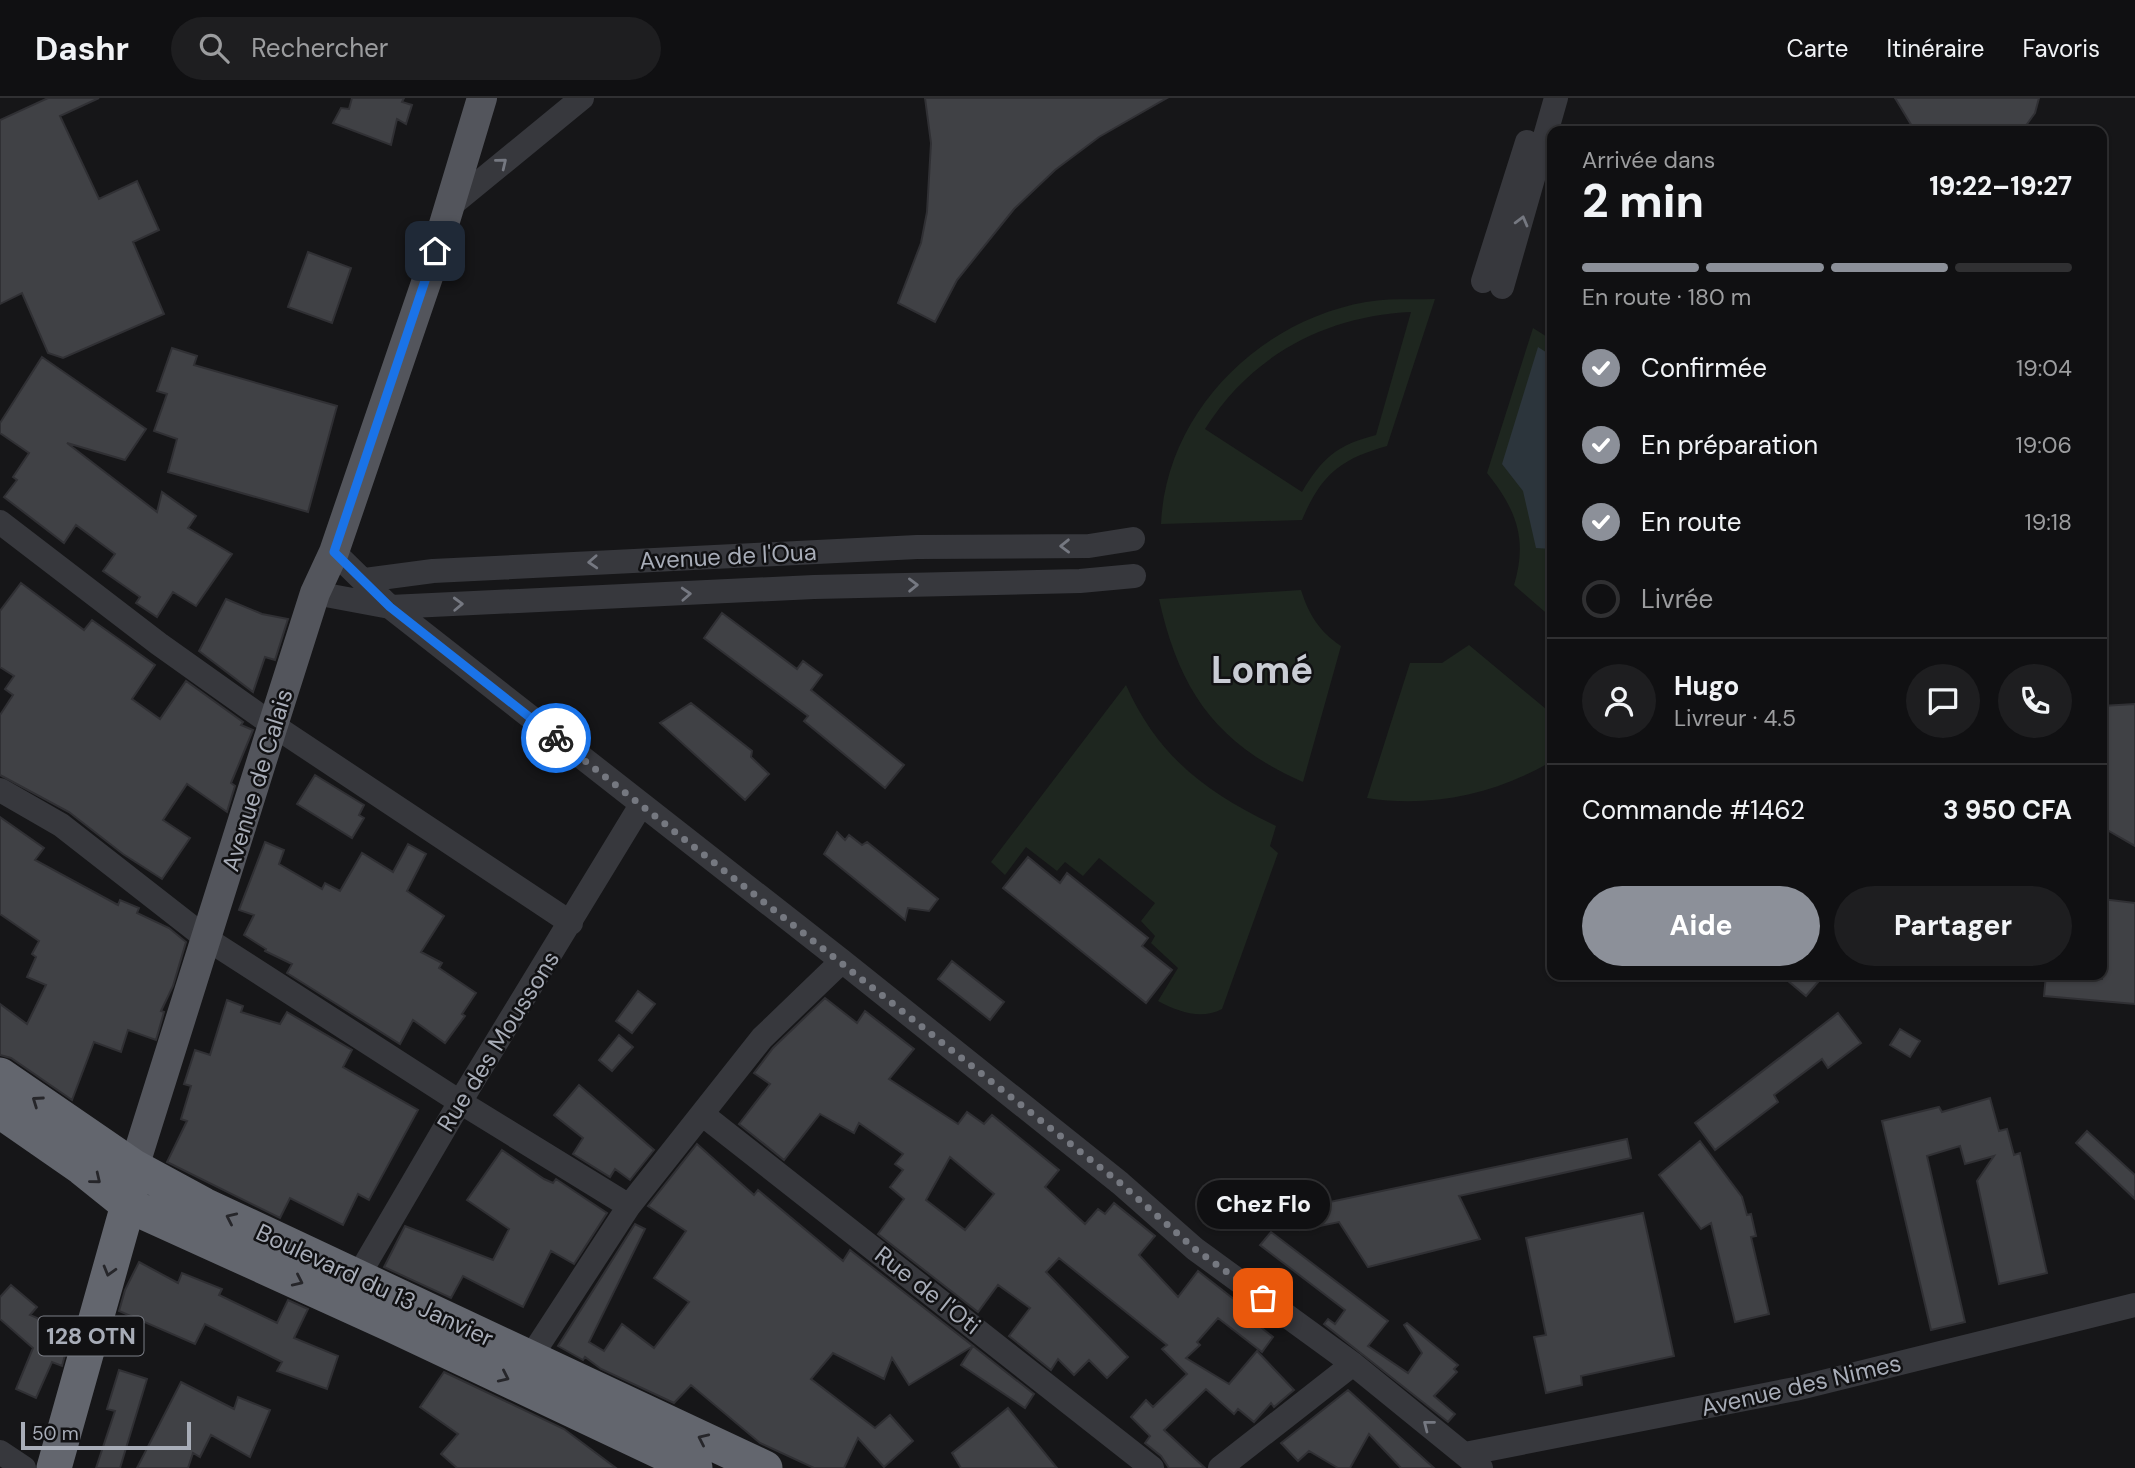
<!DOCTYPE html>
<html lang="fr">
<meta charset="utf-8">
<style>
:root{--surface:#101012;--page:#1e1e20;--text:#f1f3f6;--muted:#9c9d9f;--line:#303032;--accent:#8c9099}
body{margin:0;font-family:"DM Sans",sans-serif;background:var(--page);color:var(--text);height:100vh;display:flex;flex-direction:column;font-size:26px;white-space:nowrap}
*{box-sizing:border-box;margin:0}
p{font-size:23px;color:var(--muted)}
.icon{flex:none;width:38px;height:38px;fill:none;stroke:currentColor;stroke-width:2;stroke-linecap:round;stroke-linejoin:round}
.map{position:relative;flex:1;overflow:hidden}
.side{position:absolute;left:1547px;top:28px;width:560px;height:854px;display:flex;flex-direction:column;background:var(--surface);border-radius:14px;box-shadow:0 2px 5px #0004,0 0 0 2px var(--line)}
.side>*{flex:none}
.scale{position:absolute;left:21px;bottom:18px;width:170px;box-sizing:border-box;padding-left:7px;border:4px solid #a8adb8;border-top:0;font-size:19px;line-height:24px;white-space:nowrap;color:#a8adb8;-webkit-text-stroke:5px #111113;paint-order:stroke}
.pin{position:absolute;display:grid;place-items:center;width:60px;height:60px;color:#fff;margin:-30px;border-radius:14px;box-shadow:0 4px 10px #0006}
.courier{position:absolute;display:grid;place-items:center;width:70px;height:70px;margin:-35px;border:5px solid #1a73e8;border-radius:50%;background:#fff;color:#222;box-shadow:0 2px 9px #0007}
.bubble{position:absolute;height:49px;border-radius:24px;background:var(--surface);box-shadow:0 2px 5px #0004,0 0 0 2px var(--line);font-size:23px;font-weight:800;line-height:49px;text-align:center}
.summary em{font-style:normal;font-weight:800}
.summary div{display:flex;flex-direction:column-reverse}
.summary{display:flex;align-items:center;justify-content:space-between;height:119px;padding:0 35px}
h1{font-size:46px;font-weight:800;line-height:52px}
.bar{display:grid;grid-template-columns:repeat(4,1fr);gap:10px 7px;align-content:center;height:84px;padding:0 35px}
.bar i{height:9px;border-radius:5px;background:var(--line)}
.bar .current{background:var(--accent)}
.bar p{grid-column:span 4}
.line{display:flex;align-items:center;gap:18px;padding:0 35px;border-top:2px solid var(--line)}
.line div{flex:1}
.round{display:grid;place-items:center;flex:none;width:74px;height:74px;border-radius:37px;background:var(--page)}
ol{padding:0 35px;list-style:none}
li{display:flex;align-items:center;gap:21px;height:77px}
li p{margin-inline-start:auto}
li .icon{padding:7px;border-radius:50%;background:var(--accent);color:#fff;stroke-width:4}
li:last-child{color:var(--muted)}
li i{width:38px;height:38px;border:4px solid var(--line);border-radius:50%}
.primary-button{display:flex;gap:14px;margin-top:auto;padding:14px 35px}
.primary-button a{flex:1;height:80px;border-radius:42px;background:var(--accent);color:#fff;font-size:28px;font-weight:800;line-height:80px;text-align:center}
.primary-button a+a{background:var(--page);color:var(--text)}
header{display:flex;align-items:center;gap:42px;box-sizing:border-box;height:98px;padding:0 35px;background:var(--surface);border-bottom:2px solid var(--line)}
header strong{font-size:33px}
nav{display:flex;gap:38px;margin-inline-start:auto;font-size:24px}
.search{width:490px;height:63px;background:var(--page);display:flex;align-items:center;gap:18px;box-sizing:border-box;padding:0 24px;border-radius:38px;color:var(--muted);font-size:26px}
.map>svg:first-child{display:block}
.green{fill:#1e261f;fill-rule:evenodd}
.water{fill:#2c353c}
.building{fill:#404145;stroke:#303034;stroke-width:2;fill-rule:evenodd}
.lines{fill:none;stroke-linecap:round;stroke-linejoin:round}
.minor{stroke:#37383d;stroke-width:24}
.major{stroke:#53555c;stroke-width:30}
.highway{stroke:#63666e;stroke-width:35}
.oneway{stroke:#757881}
.oneway2{stroke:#26262a}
.done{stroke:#757880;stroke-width:7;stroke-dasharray:0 12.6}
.route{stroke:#1a73e8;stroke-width:9}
.labels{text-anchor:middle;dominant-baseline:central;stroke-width:5;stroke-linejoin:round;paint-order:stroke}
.shield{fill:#111113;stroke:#7b7e86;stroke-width:2}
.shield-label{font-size:23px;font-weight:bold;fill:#a8adb8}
.street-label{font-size:24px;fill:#a8adb8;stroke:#111113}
.town-label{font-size:38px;font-weight:bold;fill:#c9ccd4;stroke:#111113}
</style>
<header>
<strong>Dashr</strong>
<div class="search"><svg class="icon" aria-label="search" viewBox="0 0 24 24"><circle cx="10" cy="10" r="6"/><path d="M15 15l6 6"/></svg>Rechercher</div>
<nav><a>Carte</a><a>Itinéraire</a><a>Favoris</a></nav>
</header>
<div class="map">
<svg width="2135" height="1370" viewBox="0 0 2135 1370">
<rect width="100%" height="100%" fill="#161618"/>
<path class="green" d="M1435 201 1387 348C1340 361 1321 377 1302 422L1161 426C1166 315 1258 223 1366 204 1388 200 1412 202 1435 201ZM1411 214 1376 337C1337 347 1322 360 1302 394L1205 331C1251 257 1326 218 1411 214Z
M1533 230 1552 242V520L1514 487C1528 441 1516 411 1487 375Z
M1301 492C1309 517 1319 533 1341 548L1303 684C1216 646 1179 592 1159 501Z
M1469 547 1552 616V663C1496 696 1431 710 1367 700L1410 565H1442Z
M1126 587C1158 659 1207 695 1276 728L1270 748 1278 755 1222 911C1201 922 1179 914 1158 903L1178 870 1151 845 1155 838 1141 823 1155 805 1099 760 1083 778 1065 764 1057 773 1026 749 1005 777 991 764Z"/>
<path class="water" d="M1538 249 1552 258V451L1536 450 1523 393 1502 366Z"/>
<path class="building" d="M48 0H99L60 18 99 101 137 83 159 132 133 144 164 216 63 260 48 255 22 195 0 206V22Z
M352 0H404L402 4 412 7 406 26 397 21 391 47 333 25 341 10 349 11Z
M925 0H1167L1099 39 1055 72 1014 111 957 182 935 224 898 205 921 145 927 114 931 45Z
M1895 0H2039L2035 15 2022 33H1915Z
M308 154 351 170 332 225 288 209Z
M172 250 197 258 194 267 337 308 308 414 168 374 177 341 154 333 167 296 157 293Z
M42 259 146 331 125 362 67 345 157 414 162 394 196 418 188 430 232 456 196 508 173 494 157 519 136 505 140 499 103 473 115 456 76 427 64 445 4 399 17 382 13 379 29 355 0 335V325Z
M21 485 84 532 92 522 155 567 132 601 160 621 186 583 243 624 241 627 253 632 231 685 235 688 227 714 187 686 163 722 190 740 162 781 123 756 69 714 0 677V617L13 597 5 591 14 578 0 569V513Z
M226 501 262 516 288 521 275 562 265 559 253 594 199 553Z
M722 515 797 571 803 563 822 577 811 592 904 667 885 690 804 623 808 618 704 540Z
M691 605 752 653 751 659 769 676 745 702 660 625Z
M2135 606V748L2102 729V608Z
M315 677 364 707 359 717 364 720 352 740 297 706Z
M0 719 44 750 35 762 118 807 120 802 139 810 137 815 169 830 186 844 173 888 161 913 164 914 156 942 128 932 121 954 94 944 72 1002 11 960 0 957V906L27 926 46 887 27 879 36 859 32 856 39 843 0 816Z
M837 734 845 742 849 737 862 747 867 744 938 801 929 813 908 810 905 822 824 756Z
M265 744 284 752 279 766 322 791 325 785 340 793 362 755 393 774 408 746 426 756 407 793 444 818 421 854 442 865 439 870 476 895 462 916 465 918 445 945 413 922 400 946 287 875 292 866 265 853 266 851 244 837 254 817 239 812Z
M1028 759 1060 785 1067 775 1148 840 1142 848 1172 872 1146 905 1003 790Z
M2102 801 2135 805V906L2044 898 2046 877 2102 881Z
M952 863 1004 904 990 922 938 881Z
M1781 877H1824L1806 898Z
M638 893 655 906 632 935 616 923Z
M825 900 857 925 865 913 914 951 889 981 958 1026 967 1014 984 1026 992 1017 1059 1072 1045 1089 1085 1126 1098 1111 1105 1116 1114 1105 1155 1138 1139 1157 1178 1199 1198 1173 1240 1206 1237 1210 1273 1239 1262 1254 1218 1220 1197 1244 1200 1247 1186 1260 1229 1286 1257 1253 1294 1292 1274 1309 1271 1305 1254 1324 1238 1311 1234 1316 1206 1291 1164 1332 1205 1370H1169L1161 1358 1145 1345 1150 1338 1131 1319 1146 1302 1153 1309 1187 1276 1162 1251 1167 1247 1059 1160 1046 1174 1128 1259 1107 1280 1089 1262 1074 1277 1058 1261 1051 1272 1009 1238 1030 1210 998 1187 978 1214 878 1136 904 1101 890 1089 903 1072 895 1066 903 1056 899 1053 859 1025 854 1035 820 1016 784 1062 739 1026 770 986 754 975 773 950ZM950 1059 994 1096 965 1132 926 1102Z
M227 902 243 908 241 914 280 926 287 914 352 952 343 969 418 1012 369 1102 358 1096 343 1127 290 1100 280 1120 167 1064 187 1023 181 1021 191 988 184 986 195 952 210 957Z
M1838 915 1861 945 1828 970 1822 961 1774 997 1778 1004 1715 1052 1695 1025Z
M1900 931 1920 943 1910 959 1890 947Z
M619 937 633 949 612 973 599 962Z
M579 987 654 1052 630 1082 615 1071 610 1079 573 1056 583 1040 554 1017Z
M1990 1000 1999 1033 2007 1031 2014 1057 2020 1055 2047 1175 1999 1186 1977 1083 1994 1058 1965 1066 1960 1048 1927 1058 1965 1224 1931 1232 1882 1023 1939 1009 1942 1014Z
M2087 1033 2135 1077V1101L2076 1045Z
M1627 1041 1631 1060 1459 1098 1480 1141 1368 1169 1339 1124 1300 1132 1292 1112Z
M1700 1043 1742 1099 1747 1117 1751 1116 1756 1138 1751 1139 1769 1216 1735 1224 1711 1125 1701 1131 1659 1077Z
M697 1046 754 1097 758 1092 843 1163 850 1152 973 1248 909 1287 892 1260 884 1281 833 1255 811 1281 875 1330 890 1317 913 1343 884 1369 858 1340 844 1370H814L760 1345 691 1287 674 1305 601 1271 585 1259 583 1262 558 1248 635 1126 645 1131 589 1244 604 1253 622 1226 654 1250 689 1204 654 1180 686 1133 648 1108Z
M502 1052 544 1081 553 1085 556 1081 607 1115 574 1166 551 1153 523 1209 463 1178 451 1200 384 1169 405 1128 493 1162 509 1131 467 1102Z
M1643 1115 1674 1258 1581 1278 1582 1287 1546 1295 1534 1239 1546 1237 1526 1140Z
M1271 1134 1388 1223 1368 1248 1408 1275 1422 1255 1404 1227 1407 1225 1458 1267 1454 1271 1457 1274 1434 1298 1455 1316 1448 1324 1324 1226 1328 1221 1335 1226 1345 1212 1260 1147Z
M139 1164 178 1185 182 1175 222 1191 219 1197 277 1225 288 1202 308 1211 294 1240 338 1258 327 1291 277 1273 282 1264 205 1226 195 1246 119 1213 125 1192Z
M11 1187 37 1209 30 1217 71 1235 62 1268 52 1264 36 1300 16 1291 33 1250 0 1221V1199Z
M973 1248 1034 1296 1025 1310 961 1267Z
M119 1272 147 1281 120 1370H96L115 1313 107 1311Z
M444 1274 564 1331 616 1370H457L441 1356 458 1336 420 1309Z
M181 1284 234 1311 238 1299 270 1312 250 1359 211 1337 200 1359 193 1355 188 1370H137Z
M1348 1292 1434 1370H1401L1369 1336 1350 1370H1338L1309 1353 1298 1363 1281 1345Z
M1008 1310 1057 1370H961L952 1355Z"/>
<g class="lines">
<path class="minor" d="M449 109 582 0
M1483 183 1527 44
M1502 189 1556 0
M0 424 159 546 273 627 571 825
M334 454 390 509 842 863 1120 1085 1195 1151 1353 1266 1481 1370
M365 482 433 473 917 449 1089 448 1133 441
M315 495 390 509 814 489 1080 483 1134 478
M0 692 61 727 207 841 460 1004 629 1108
M702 1016 1152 1370
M357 1180 460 1004 641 707
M530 1260 629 1108 762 940 842 863
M0 1354 24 1370
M1465 1356 1795 1291 2135 1207
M1220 1370 1353 1266"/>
<path class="major" d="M134 1069 273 627 315 495 334 454 429 176 482 0"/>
<path class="highway" d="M0 977 134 1069 204 1107 765 1370
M0 1013 82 1070 128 1107 390 1226 695 1370
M54 1370 128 1107 132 1083"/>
</g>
<defs><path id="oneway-chevron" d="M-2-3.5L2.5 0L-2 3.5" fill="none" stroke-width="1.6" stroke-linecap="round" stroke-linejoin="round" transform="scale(1.75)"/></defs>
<g class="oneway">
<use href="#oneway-chevron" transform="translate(502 65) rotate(-39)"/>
<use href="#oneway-chevron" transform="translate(1522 123) rotate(-75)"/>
<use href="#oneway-chevron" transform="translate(1065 448) rotate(179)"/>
<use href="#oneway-chevron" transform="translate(593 464) rotate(177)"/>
<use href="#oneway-chevron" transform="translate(913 487) rotate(-1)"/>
<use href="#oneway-chevron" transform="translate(686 496) rotate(-3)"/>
<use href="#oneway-chevron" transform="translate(458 506) rotate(-2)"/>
<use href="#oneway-chevron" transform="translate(1428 1327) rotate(-142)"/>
</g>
<g class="oneway2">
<use href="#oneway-chevron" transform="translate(37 1003) rotate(-145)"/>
<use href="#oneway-chevron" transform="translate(96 1081) rotate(39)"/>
<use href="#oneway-chevron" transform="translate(231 1120) rotate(-155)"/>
<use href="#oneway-chevron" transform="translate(109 1173) rotate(106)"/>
<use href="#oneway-chevron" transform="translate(298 1183) rotate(25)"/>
<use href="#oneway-chevron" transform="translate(504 1279) rotate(25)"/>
<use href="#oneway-chevron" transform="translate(703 1341) rotate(-155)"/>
</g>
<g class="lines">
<path class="done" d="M556 640 1120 1085 1195 1151 1263 1200"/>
<path class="route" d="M435 153 334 454 390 509 556 640"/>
</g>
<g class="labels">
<rect class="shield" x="38.5" y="1218.5" width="105" height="39" rx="5"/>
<g class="shield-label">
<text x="91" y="1238">128 OTN</text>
</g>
<g class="street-label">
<text transform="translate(728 458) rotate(-3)">Avenue de l'Oua</text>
<text transform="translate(257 682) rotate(-73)">Avenue de Calais</text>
<text transform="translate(498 943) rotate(-58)">Rue des Moussons</text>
<text transform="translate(375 1187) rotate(25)">Boulevard du 13 Janvier</text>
<text transform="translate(928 1192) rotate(38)">Rue de l'Oti</text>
<text transform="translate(1801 1287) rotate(-13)">Avenue des Nimes</text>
</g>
<g class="town-label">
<text x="1262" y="572">Lomé</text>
</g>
</g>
</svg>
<div class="scale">50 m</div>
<div class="pin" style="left:1263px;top:1200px;background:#ea580c"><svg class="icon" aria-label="bag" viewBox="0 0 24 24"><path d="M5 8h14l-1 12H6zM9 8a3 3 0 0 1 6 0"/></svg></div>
<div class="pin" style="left:435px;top:153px;background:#1f2937"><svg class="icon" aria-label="home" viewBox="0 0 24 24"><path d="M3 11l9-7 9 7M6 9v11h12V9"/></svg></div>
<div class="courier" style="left:556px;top:640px"><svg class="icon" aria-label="bike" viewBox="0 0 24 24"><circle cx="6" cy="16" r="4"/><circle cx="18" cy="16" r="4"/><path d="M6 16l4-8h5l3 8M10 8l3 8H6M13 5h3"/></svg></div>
<div class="bubble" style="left:1197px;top:1082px;width:133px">Chez Flo</div>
<section class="side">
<div class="summary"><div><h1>2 min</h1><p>Arrivée dans</p></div><em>19:22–19:27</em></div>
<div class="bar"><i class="current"></i><i class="current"></i><i class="current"></i><i></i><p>En route · 180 m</p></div>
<ol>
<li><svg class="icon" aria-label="check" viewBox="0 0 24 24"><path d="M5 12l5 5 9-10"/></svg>Confirmée<p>19:04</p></li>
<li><svg class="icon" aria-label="check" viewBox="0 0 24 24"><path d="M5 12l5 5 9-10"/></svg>En préparation<p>19:06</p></li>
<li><svg class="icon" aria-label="check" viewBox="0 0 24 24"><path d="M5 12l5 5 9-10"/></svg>En route<p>19:18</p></li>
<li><i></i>Livrée</li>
</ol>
<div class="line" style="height:126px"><a class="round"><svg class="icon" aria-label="person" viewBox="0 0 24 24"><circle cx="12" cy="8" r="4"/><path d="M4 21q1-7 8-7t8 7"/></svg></a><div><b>Hugo</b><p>Livreur · 4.5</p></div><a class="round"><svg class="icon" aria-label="chat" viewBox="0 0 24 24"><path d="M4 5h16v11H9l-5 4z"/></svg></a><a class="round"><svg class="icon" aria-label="phone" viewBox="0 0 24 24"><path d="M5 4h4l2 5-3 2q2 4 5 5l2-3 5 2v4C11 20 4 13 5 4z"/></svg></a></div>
<div class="line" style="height:91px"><div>Commande #1462</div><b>3 950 CFA</b></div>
<div class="primary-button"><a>Aide</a><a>Partager</a></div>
</section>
</div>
